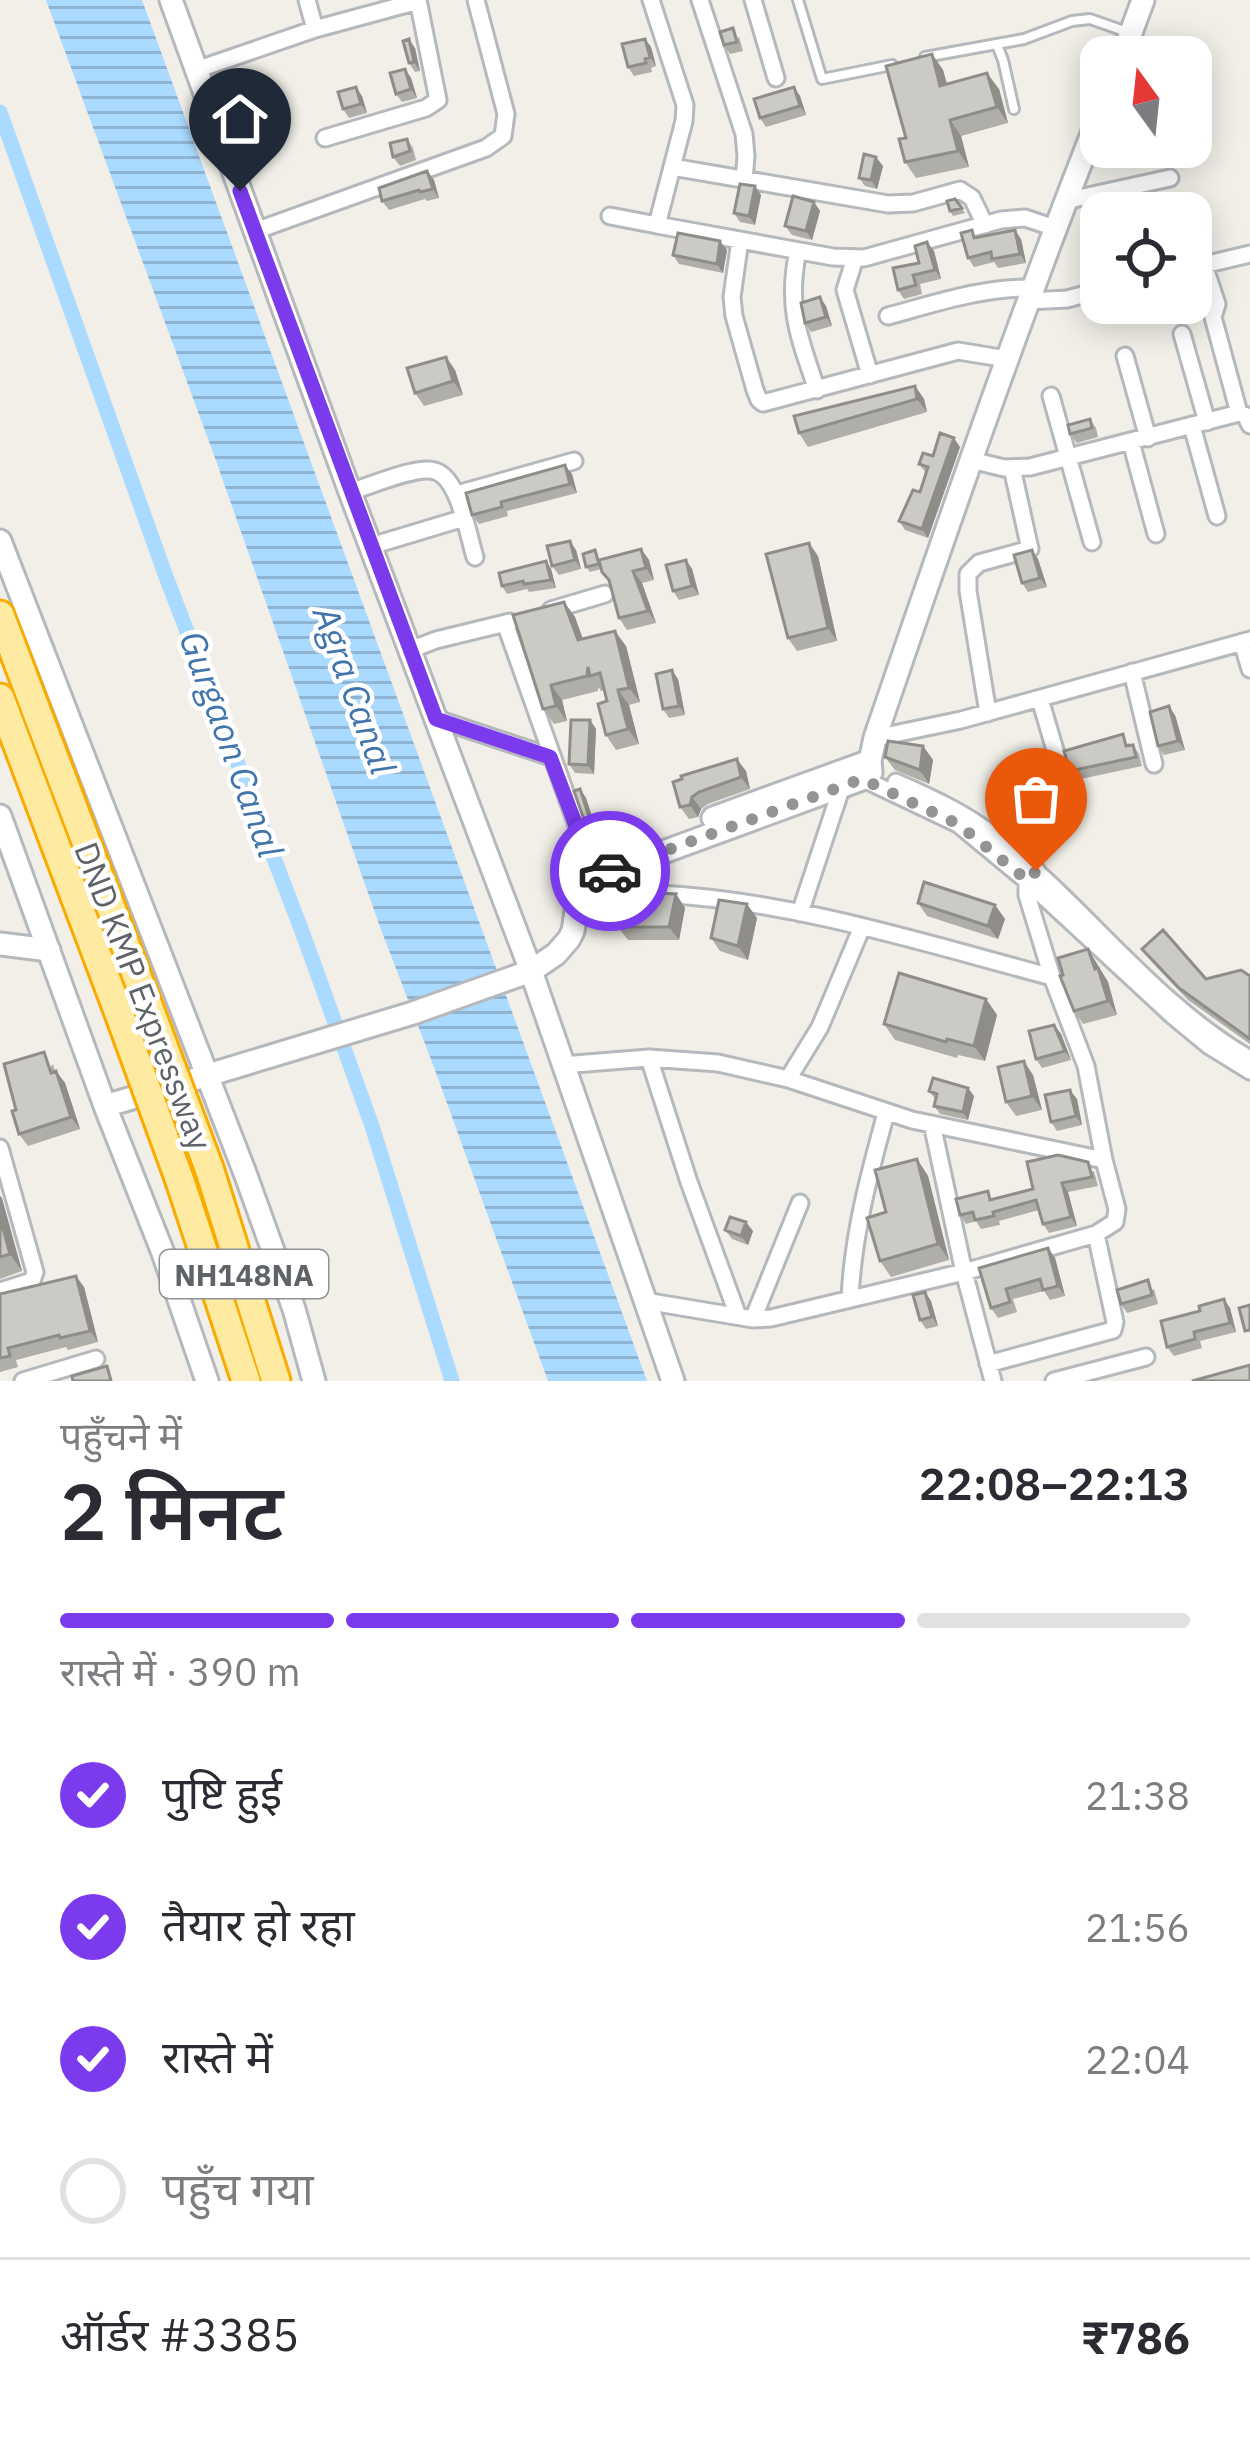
<!DOCTYPE html>
<html lang="hi">
<meta charset="utf-8">
<style>
:root{--surface:#fff;--page:#f2f2f3;--text:#2b2b33;--muted:#7c7c81;--line:#e1e1e2;--accent:#7c3aed}
body{margin:0;font-family:"IBM Plex Sans","Noto Sans Devanagari",sans-serif;background:var(--page);color:var(--text);height:100vh;display:flex;flex-direction:column;font-size:45px;white-space:nowrap}
*{box-sizing:border-box;margin:0}
p{font-size:39px;color:var(--muted)}
.icon{flex:none;width:66px;height:66px;fill:none;stroke:currentColor;stroke-width:2;stroke-linecap:round;stroke-linejoin:round}
.map{position:relative;height:1381px;overflow:hidden}
.details{display:flex;flex-direction:column;background:var(--surface);flex:1}
.details>*{flex:none}
.needle{width:78px;rotate:345deg}
.controls{position:absolute;left:1080px;top:36px;display:grid;gap:24px}
.controls a{display:grid;place-items:center;width:132px;height:132px;border-radius:24px;background:var(--surface);box-shadow:0 6px 30px #0003;font-size:60px}
.pin{position:absolute;display:grid;place-items:center;width:102px;height:102px;color:#fff;margin:-123px -51px;border-radius:50% 50% 50% 0;rotate:-45deg;box-shadow:0 0 12px #0007}
.pin .icon{rotate:45deg}
.courier{position:absolute;display:grid;place-items:center;width:120px;height:120px;margin:-60px;border:9px solid #7c3aed;border-radius:50%;background:#fff;color:#222;box-shadow:0 3px 15px #0007}
.overview em{font-style:normal;font-weight:600}
.overview div{display:flex;flex-direction:column-reverse}
.overview{display:flex;align-items:center;justify-content:space-between;height:204px;padding:0 60px}
h1{font-size:78px;font-weight:600;line-height:90px}
.bar{display:grid;grid-template-columns:repeat(4,1fr);gap:18px 12px;align-content:center;height:144px;padding:0 60px}
.bar i{height:15px;border-radius:9px;background:var(--line)}
.bar .current{background:var(--accent)}
.bar p{grid-column:span 4}
.line{display:flex;align-items:center;gap:30px;padding:0 60px;border-top:3px solid var(--line)}
.line div{flex:1}
ol{padding:0 60px;list-style:none}
li{display:flex;align-items:center;gap:36px;height:132px}
li p{margin-inline-start:auto}
li .icon{padding:12px;border-radius:50%;background:var(--accent);color:#fff;stroke-width:4}
li:last-child{color:var(--muted)}
li i{width:66px;height:66px;border:6px solid var(--line);border-radius:50%}
.map>svg:first-child{display:block}
.water{fill:url(#water-rules)}
.lines{fill:none;stroke-linecap:round;stroke-linejoin:round}
.canal{stroke:#aadaff;stroke-width:15}
.service-casing{stroke:#b5b8bc;stroke-width:14}
.minor-casing{stroke:#b5b8bc;stroke-width:21}
.tertiary-casing{stroke:#b5b8bc;stroke-width:27}
.trunk-casing{stroke:#f9ab00;stroke-width:33}
.service{stroke:#fff;stroke-width:8}
.minor{stroke:#fff;stroke-width:15}
.tertiary{stroke:#fff;stroke-width:21}
.trunk{stroke:#feeaa1;stroke-width:27}
.trunk-bridge-casing{stroke:#f9ab00;stroke-width:33;stroke-linecap:butt}
.trunk-bridge{stroke:#feeaa1;stroke-width:27}
.wall{fill:#afaea9}
.shaded-wall{fill:#8f8d8a}
.building{fill:#cccac5;stroke:#8f8d8a;stroke-width:3}
.done{stroke:#929495;stroke-width:12;stroke-dasharray:0 21.6}
.route{stroke:#7c3aed;stroke-width:15}
.labels{text-anchor:middle;dominant-baseline:central;stroke-width:9;stroke-linejoin:round;paint-order:stroke}
.shield{fill:#fff;stroke:#8f9295;stroke-width:3}
.shield-label{font-size:30px;font-weight:bold;fill:#5f6368}
.street-label{font-size:33px;fill:#5f6368;stroke:#fff}
.water-label{font-size:36px;font-style:italic;fill:#4174aa;stroke:#fff}
</style>
<div class="map">
<svg width="1250" height="1381" viewBox="0 0 1250 1381">
<defs>
<pattern id="water-rules" width="6" height="5" patternUnits="userSpaceOnUse" patternTransform="scale(3)"><rect width="6" height="5" fill="#aadaff"/><path d="M0 2.5h6" fill="none" stroke="#8eb4d2"/></pattern>
</defs>
<rect width="100%" height="100%" fill="#f1efe8"/>
<path class="water" d="M46 0H142L647 1381H548L432 1062 380 927 214 455Z"/>
<g class="lines">
<path class="canal" d="M0 112 165 574 303 934 371 1123 452 1381"/>
<defs>
<path id="service" d="M798 0 822 79 892 65
M997 45 1003 60 1014 109
M925 57 1024 39 1072 21 1090 19 1130 33"/>
<path id="minor" d="M307 0 315 29
M651 0 685 105 684 121 657 225 833 257 864 258 1001 220 1025 218 1055 228
M700 0 744 134 746 156 744 181
M753 0 776 78
M196 70 315 29 418 1
M325 138 426 108 438 100 418 0
M672 167 888 204 913 203 960 190 972 198 985 225
M1065 201 1170 178
M610 216 657 225
M255 231 486 148 503 136 506 114 476 0
M740 240 732 297 734 316 755 390 759 400 763 403 958 351 1007 359
M798 251C786 307 799 337 817 390
M855 258 845 290 870 375
M1204 265 1217 304 1213 317 1239 413
M1191 268 1250 254
M1028 301 1067 299 1101 290
M888 316C936 303 983 287 1033 288
M1182 334 1207 422
M1125 356 1148 438
M1051 396 1092 542
M1192 426 1217 516
M1131 442 1156 534
M971 460 1004 468 1030 467 1239 413 1245 415 1250 425
M350 492C370 486 417 465 435 471 459 478 468 535 475 557
M457 494 574 461
M371 546 464 518
M551 610 605 594
M505 623 592 868
M1242 642 1250 669
M410 650 436 640 510 622
M1132 672 1154 764
M1040 699 1067 791
M988 713 968 591V574L979 563 1030 549 1012 468
M437 719 551 757
M875 738 961 720 1250 640
M857 776 958 824 1027 881 1174 1017 1208 1045 1250 1071
M896 782C930 797 963 812 993 835 1083 904 1151 1002 1250 1059
M579 892H630
M660 894C793 901 924 943 1052 977
M800 913 842 786
M649 1058 689 1182 738 1316
M562 1065 649 1058 718 1063 788 1079 912 1120 1104 1160
M788 1079 820 1027 862 927
M932 1124 964 1272 993 1381
M0 1148 35 1272 32 1281 0 1291
M850 1298C853 1234 869 1175 886 1113
M645 1301 753 1319 771 1318 964 1272 1096 1234 1115 1222 1117 1209 1104 1160 1086 1066 1052 977 1027 895V881L1037 871
M753 1319 800 1203
M988 1364 1113 1330 1115 1322 1096 1234
M23 1381 96 1359
M1054 1381 1146 1357"/>
<path id="tertiary" d="M171 0 350 492 531 971 673 1381
M1122 57 1143 0
M0 541 245 1173 294 1309 314 1381
M0 816 105 1106 163 1253 207 1381
M713 818 870 761
M588 872 598 876 862 779 871 772 870 761 875 738C947 527 1019 318 1101 111
M0 944 49 950
M195 1079 413 1013 531 971 556 954 569 939 573 931 581 879 595 865
M105 1106 159 1090"/>
<path id="trunk" d="M0 615 149 1008
M0 698 120 1016
M209 1168 276 1381
M180 1181 246 1381"/>
</defs>
<use href="#service" class="service-casing"/>
<use href="#minor" class="minor-casing"/>
<use href="#tertiary" class="tertiary-casing"/>
<use href="#trunk" class="trunk-casing"/>
<use href="#service" class="service"/>
<use href="#minor" class="minor"/>
<use href="#tertiary" class="tertiary"/>
<use href="#trunk" class="trunk"/>
<defs>
<path id="trunk-bridge" d="M149 1008 209 1168
M120 1016 180 1181"/>
</defs>
<use href="#trunk-bridge" class="trunk-bridge-casing"/>
<use href="#trunk-bridge" class="trunk-bridge"/>
</g>
<path class="wall" d="M739 37 743 51 730 54 724 45Z
M645 39 651 47 656 66 651 68 652 72 634 76 628 67Z
M415 48 420 71 415 72 409 63Z
M932 54 943 70 947 85 999 89 1008 123 961 136 969 167 916 178 905 162 906 138Z
M405 69 411 78 417 98 402 102 396 94Z
M794 87 800 96 806 115 766 127 760 118Z
M362 96 367 113 349 118 343 109Z
M407 139 413 148 416 160 400 166 393 157Z
M883 166 877 189 865 186 859 178Z
M427 171 434 180 439 198 427 201 425 199 389 210 382 201Z
M755 186 761 195 755 225 740 222 734 213Z
M955 199 965 213 953 216 950 211Z
M814 202 820 211 812 240 792 235 785 226Z
M978 238 1021 239 1026 263 998 268 994 262 974 267 968 258Z
M720 241 727 250 723 273 679 264 673 255Z
M927 242 934 251 941 279 920 284 922 294 904 299 898 290 919 263Z
M826 306 832 326 811 332 805 323Z
M446 357 455 370 463 395 424 406 415 393Z
M915 386 924 399 927 412 808 447 799 433Z
M1090 419 1096 428 1098 437 1077 443 1070 434 1068 425Z
M960 447 928 538 905 530 899 521 920 492 926 473 919 464 933 456Z
M572 474 577 493 507 511 508 516 479 524 472 515 466 493Z
M641 549 649 560 654 580 642 583 656 623 627 630 619 618 610 584 601 569 590 572 586 567 595 550 599 560Z
M576 550 581 569 559 575 552 566Z
M1032 550 1038 559 1047 587 1028 592 1022 583Z
M818 556 837 641 797 651 788 638Z
M686 560 692 569 699 595 679 600 673 591Z
M546 561 551 569 556 588 529 592 527 589 507 594 502 586Z
M564 602 575 617 583 639 626 646 640 702 629 705 639 744 616 750 606 735 607 701 604 690 601 691 598 687V691L562 700 567 721 554 724 543 709Z
M678 679 685 715 669 718 663 709Z
M1175 715 1185 750 1164 755 1158 746Z
M590 720 596 729 594 774 575 773 569 764Z
M1129 743 1130 745H1133L1139 754 1142 766 1076 780 1070 771Z
M923 746 933 760 929 784 895 770 885 757Z
M746 771 750 789 708 804 701 809 698 817 689 819 680 807 673 782Z
M580 789 586 798 598 835 594 837 587 828Z
M676 894 685 908 679 940H628L618 927Z
M918 903 995 905 1005 919 998 939 927 916Z
M757 918 748 960 720 951 711 938Z
M1088 949 1108 982 1117 1015 1083 1024 1074 1011 1063 975Z
M1142 949 1206 979 1250 976V1044L1188 1000 1151 961Z
M986 999 997 1015 985 1061 958 1055 957 1058 895 1040 884 1024Z
M1054 1025 1061 1034 1071 1060 1042 1068 1036 1059Z
M53 1064 55 1071 65 1083 80 1129 28 1146 19 1134 16 1110Z
M1033 1075 1042 1110 1016 1116 1006 1102Z
M929 1091 974 1096 968 1120 940 1114 934 1106 936 1100Z
M1077 1099 1082 1125 1057 1131 1051 1122Z
M917 1159 928 1176 949 1260 891 1277 880 1261 886 1212Z
M1094 1171 1098 1186 1068 1192 1077 1226 1049 1233 1043 1224 1039 1210 999 1221 1000 1225 981 1229 976 1221 966 1224 960 1215 993 1199Z
M0 1196 22 1271 0 1279Z
M725 1230 753 1231 748 1245 732 1239Z
M1048 1248 1055 1258 1065 1296 1050 1300 1044 1291 1013 1299 1017 1312 998 1318 991 1308 979 1268Z
M84 1287 98 1342 68 1350 66 1347 16 1360 18 1367 0 1372V1294Z
M1154 1289 1158 1304 1127 1313 1121 1304Z
M925 1292 931 1301 938 1326 926 1329 920 1320Z
M1230 1308 1236 1332 1200 1341 1202 1348 1174 1356 1167 1347Z"/>
<path class="shaded-wall" d="M409 39 415 48 420 71 414 62Z
M645 39 651 47 656 66 650 57Z
M932 54 943 70 952 102 940 86Z
M405 69 411 78 417 98 411 89Z
M987 73 999 89 1008 123 997 107Z
M356 87 362 96 367 113 361 104Z
M794 87 800 96 806 115 800 106Z
M950 120 961 136 969 167 958 151Z
M876 157 883 166 877 189 871 180Z
M427 171 434 180 439 198 433 189Z
M755 186 761 195 755 225 749 216Z
M814 202 820 211 812 240 806 231Z
M1015 230 1021 239 1026 263 1020 254Z
M720 241 727 250 723 273 717 264Z
M927 242 934 251 941 279 935 270Z
M820 297 826 306 832 326 826 317Z
M446 357 455 370 463 395 453 381Z
M915 386 924 399 927 412 917 399Z
M954 438 960 447 928 538 922 529Z
M565 465 572 474 577 493 570 484Z
M570 541 576 550 581 569 575 560Z
M809 543 818 556 837 641 828 628Z
M641 549 649 560 654 580 646 568Z
M1032 550 1038 559 1047 587 1040 578Z
M686 560 692 569 699 595 692 586Z
M546 561 551 569 556 588 551 580Z
M633 571 642 583 656 623 648 611Z
M564 602 575 617 588 655 578 640Z
M615 631 626 646 640 702 629 688Z
M672 670 678 679 685 715 679 706Z
M551 685 562 700 567 721 556 706Z
M618 690 629 705 639 744 628 729Z
M1169 706 1175 715 1185 750 1178 741Z
M590 720 596 729 594 774 588 765Z
M923 746 933 760 929 784 920 770Z
M737 759 746 771 750 789 741 777Z
M580 789 586 798 598 835 592 826Z
M692 797 701 809 698 817 690 805Z
M676 894 685 908 679 940 669 927Z
M747 904 757 918 748 960 738 946Z
M995 905 1005 919 998 939 988 926Z
M1088 949 1108 982 1117 1015 1108 1001Z
M986 999 997 1015 985 1061 974 1046Z
M1054 1025 1061 1034 1071 1060 1065 1051Z
M1024 1061 1033 1075 1042 1110 1032 1096Z
M56 1071 65 1083 80 1129 71 1117Z
M968 1088 974 1096 968 1120 963 1112Z
M1070 1090 1077 1099 1082 1125 1076 1116Z
M917 1159 928 1176 949 1260 938 1244Z
M1062 1183 1068 1192 1077 1226 1071 1217Z
M0 1196 2 1198 22 1271 10 1254 0 1218Z
M746 1222 753 1231 748 1245 741 1236Z
M1048 1248 1055 1258 1065 1296 1058 1286Z
M76 1276 84 1287 98 1342 90 1331Z
M925 1292 931 1301 938 1326 932 1317Z
M1224 1299 1230 1308 1236 1332 1230 1323Z"/>
<path class="building" d="M733 28 737 42 724 45 720 32Z
M409 39 414 62 409 63 403 41Z
M645 39 650 57 645 59 646 63 628 67 622 44Z
M932 54 940 86 987 73 997 107 950 120 958 151 905 162 899 139 906 138 886 66Z
M405 69 411 89 396 94 390 73Z
M356 87 361 104 343 109 338 92Z
M794 87 800 106 760 118 754 99Z
M407 139 410 151 393 157 390 143Z
M864 154 876 157 871 180 859 178Z
M427 171 433 189 420 192 419 190 382 201 379 188Z
M740 184 755 186 749 216 734 213Z
M793 196 814 202 806 231 785 226Z
M955 199 962 208 950 211 947 201Z
M972 230 974 238 1015 230 1020 254 992 259 991 252 968 258 961 233Z
M678 233 720 241 717 264 673 255Z
M927 242 935 270 913 275 916 285 898 290 893 268 919 263 915 246Z
M820 297 826 317 805 323 801 303Z
M446 357 453 381 415 393 407 368Z
M915 386 917 399 799 433 794 416Z
M1090 419 1092 428 1070 434 1068 425Z
M940 433 954 438 922 529 899 521 913 490 920 492 928 467 919 464 923 453 933 456Z
M565 465 570 484 501 502 502 507 472 515 466 493Z
M570 541 575 560 552 566 547 546Z
M809 543 828 628 788 638 766 554Z
M641 549 646 568 633 571 648 611 619 618 609 580 602 572 599 560Z
M595 550 599 564 586 567 583 554Z
M1032 550 1040 578 1022 583 1014 555Z
M686 560 692 586 673 591 666 565Z
M546 561 551 580 524 584 523 581 502 586 499 573Z
M564 602 578 640 615 631 629 688 618 690 628 729 606 735 598 704 607 701 600 673 590 676 588 667 587 676 551 685 556 706 543 709 513 615Z
M672 670 679 706 663 709 656 674Z
M1169 706 1178 741 1158 746 1150 712Z
M571 720H590L588 765 569 764Z
M1123 734 1126 746 1133 745 1136 757 1070 771 1064 751Z
M888 741 923 746 920 770 885 757Z
M737 759 741 777 699 792 692 797 690 805 680 807 673 782 682 779 681 776Z
M580 789 592 826 587 828 574 791Z
M924 882 995 905 988 926 918 903Z
M612 891 676 894 669 927H618Z
M719 900 747 904 738 946 711 938Z
M1163 930 1206 979 1241 970 1250 976V1039L1179 988 1142 949Z
M1088 949 1095 969 1098 968 1108 1001 1074 1011 1060 976 1063 975 1058 958Z
M899 973 986 999 974 1046 947 1039 946 1042 884 1024Z
M1054 1025 1065 1051 1036 1059 1029 1031Z
M44 1052 51 1073 56 1071 71 1117 19 1134 12 1111 16 1110 4 1064Z
M1024 1061 1032 1096 1006 1102 998 1067Z
M933 1078 968 1088 963 1112 934 1106 937 1094 929 1091Z
M1070 1090 1076 1116 1051 1122 1045 1095Z
M1058 1155 1088 1162 1092 1177 1062 1183 1071 1217 1043 1224 1036 1200 993 1212 994 1216 975 1220 973 1212 960 1215 956 1199 988 1191 990 1200 1033 1189 1027 1162Z
M917 1159 938 1244 880 1261 867 1218 886 1212 875 1170Z
M730 1217 746 1222 741 1236 725 1230Z
M0 1218 10 1254 0 1257Z
M1048 1248 1058 1286 1043 1290 1040 1279 1006 1289 1010 1302 991 1308 979 1268Z
M76 1276 90 1331 60 1338 59 1335 8 1348 10 1356 0 1358V1294Z
M1148 1280 1152 1295 1121 1304 1117 1290Z
M925 1292 932 1317 920 1320 913 1295Z
M1224 1299 1230 1323 1194 1332 1195 1339 1167 1347 1161 1321 1200 1311 1199 1306Z
M1250 1305V1330L1245 1331 1239 1308Z
M1250 1365V1381H1192Z
M107 1366 111 1381H73L72 1376Z"/>
<g class="lines">
<path class="done" d="M610 871 862 779 958 824 1028 881 1036 871"/>
<path class="route" d="M240 191 436 719 550 757 592 868 587 872 598 876 610 871"/>
</g>
<g class="labels">
<rect class="shield" x="160" y="1250" width="168" height="48" rx="9"/>
<g class="shield-label">
<text x="244" y="1274">NH148NA</text>
</g>
<g class="street-label">
<text transform="translate(144 996) rotate(69)">DND KMP Expressway</text>
</g>
<g class="water-label">
<text transform="translate(355 690) rotate(70)">Agra Canal</text>
<text transform="translate(232 744) rotate(70)">Gurgaon Canal</text>
</g>
</g>
</svg>
<div class="controls">
<a><svg class="needle" viewBox="-14 -14 28 28"><path d="M0-13l5 13h-10z" fill="#e53935"/><path d="M0 13l5-13h-10z" fill="#7c7c81"/></svg></a>
<a><svg class="icon" aria-label="locate" viewBox="0 0 24 24"><circle cx="12" cy="12" r="6"/><path d="M12 2v4M12 18v4M2 12h4M18 12h4"/></svg></a>
</div>
<div class="pin" style="left:1036px;top:871px;background:#ea580c"><svg class="icon" aria-label="bag" viewBox="0 0 24 24"><path d="M5 8h14l-1 12H6zM9 8a3 3 0 0 1 6 0"/></svg></div>
<div class="pin" style="left:240px;top:191px;background:#1f2937"><svg class="icon" aria-label="home" viewBox="0 0 24 24"><path d="M3 11l9-7 9 7M6 9v11h12V9"/></svg></div>
<div class="courier" style="left:610px;top:871px"><svg class="icon" aria-label="car" viewBox="0 0 24 24"><path d="M5 17H2v-5l4-1 3-4h7l3 4 3 1v5h-3M9 17h6M6 11h13"/><circle cx="7" cy="17" r="2"/><circle cx="17" cy="17" r="2"/></svg></div>
</div>
<section class="details">
<div class="overview"><div><h1>2 मिनट</h1><p>पहुँचने में</p></div><em>22:08–22:13</em></div>
<div class="bar"><i class="current"></i><i class="current"></i><i class="current"></i><i></i><p>रास्ते में · 390 m</p></div>
<ol>
<li><svg class="icon" aria-label="check" viewBox="0 0 24 24"><path d="M5 12l5 5 9-10"/></svg>पुष्टि हुई<p>21:38</p></li>
<li><svg class="icon" aria-label="check" viewBox="0 0 24 24"><path d="M5 12l5 5 9-10"/></svg>तैयार हो रहा<p>21:56</p></li>
<li><svg class="icon" aria-label="check" viewBox="0 0 24 24"><path d="M5 12l5 5 9-10"/></svg>रास्ते में<p>22:04</p></li>
<li><i></i>पहुँच गया</li>
</ol>
<div class="line" style="height:156px"><div>ऑर्डर #3385</div><b>₹786</b></div>
</section>
